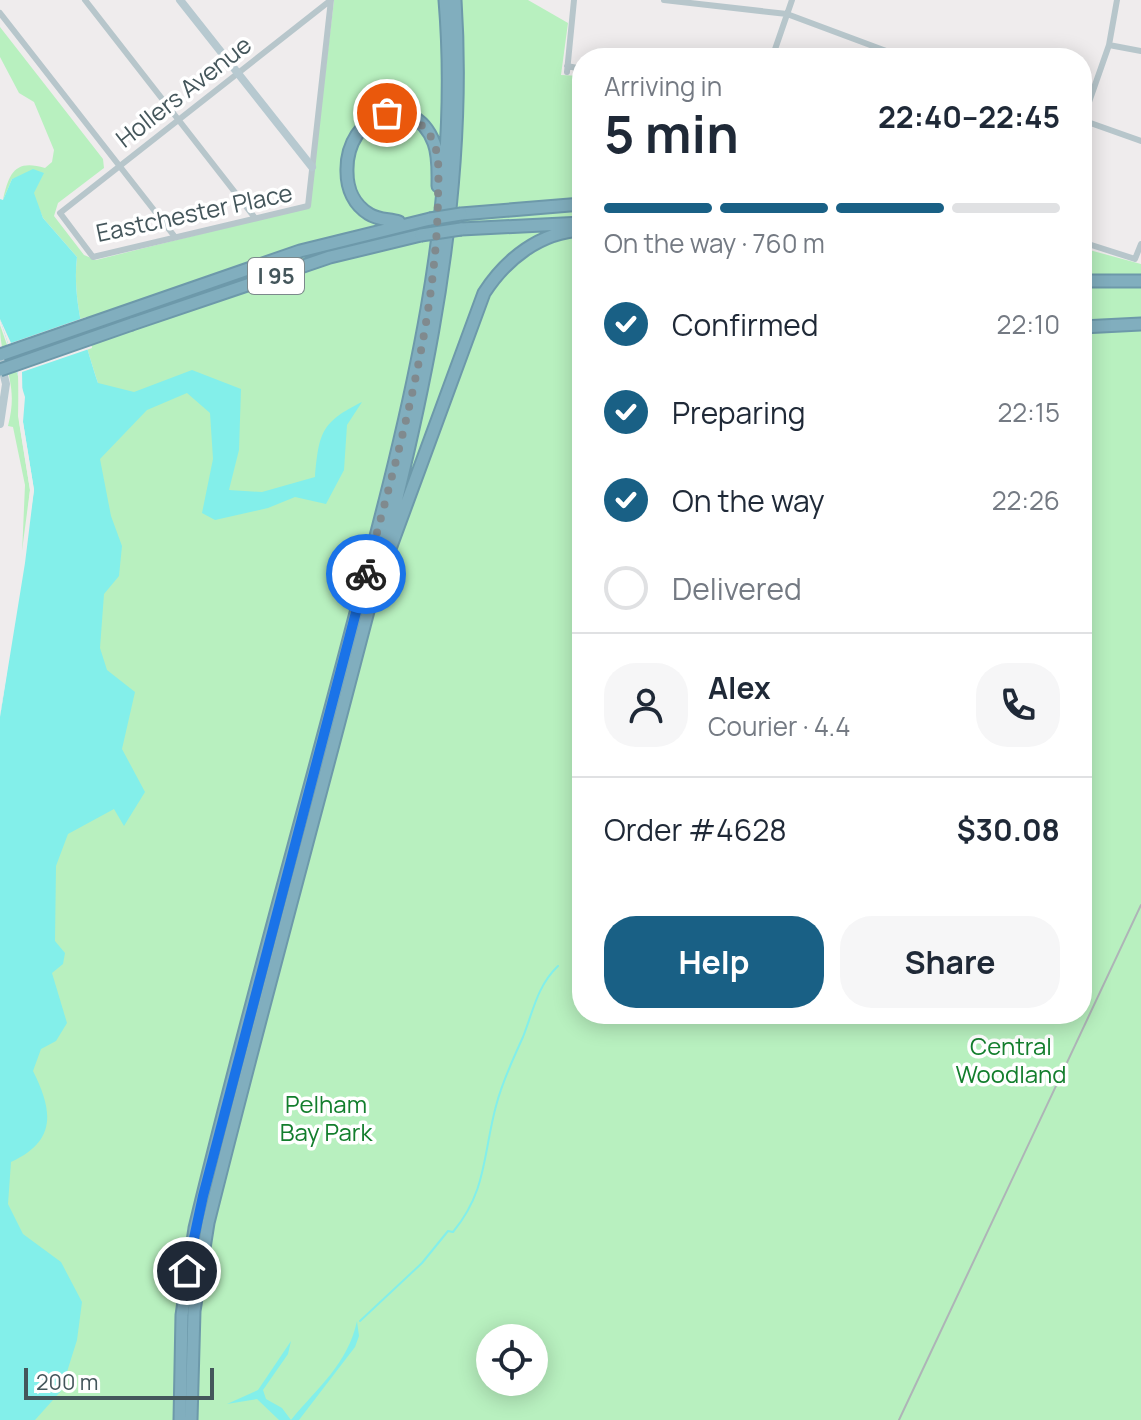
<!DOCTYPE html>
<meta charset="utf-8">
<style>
:root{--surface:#fff;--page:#f6f6f7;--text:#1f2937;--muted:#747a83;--line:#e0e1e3;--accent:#196085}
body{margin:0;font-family:Manrope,sans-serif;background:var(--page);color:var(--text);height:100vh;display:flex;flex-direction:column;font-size:30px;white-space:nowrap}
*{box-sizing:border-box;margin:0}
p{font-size:26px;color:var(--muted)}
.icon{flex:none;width:44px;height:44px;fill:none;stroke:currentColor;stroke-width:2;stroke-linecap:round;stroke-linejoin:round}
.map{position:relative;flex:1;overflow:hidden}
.panel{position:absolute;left:572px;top:48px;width:520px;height:976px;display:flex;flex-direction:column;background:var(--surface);border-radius:32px;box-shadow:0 4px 20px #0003}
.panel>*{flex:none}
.controls{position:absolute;left:476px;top:1324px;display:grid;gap:16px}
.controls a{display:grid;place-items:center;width:72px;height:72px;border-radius:50%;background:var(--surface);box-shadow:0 4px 20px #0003;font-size:40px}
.scale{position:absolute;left:24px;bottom:20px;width:190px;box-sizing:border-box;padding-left:8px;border:4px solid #44565b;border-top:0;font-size:22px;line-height:28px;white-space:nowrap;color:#44565b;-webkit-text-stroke:6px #fff;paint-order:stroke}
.pin{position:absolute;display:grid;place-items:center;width:68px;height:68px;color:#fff;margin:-34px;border:4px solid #fff;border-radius:50%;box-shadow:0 2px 8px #0007}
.courier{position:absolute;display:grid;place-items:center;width:80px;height:80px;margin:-40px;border:6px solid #1a73e8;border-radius:50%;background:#fff;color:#222;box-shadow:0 2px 10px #0007}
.head em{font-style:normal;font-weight:700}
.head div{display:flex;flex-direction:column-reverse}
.head{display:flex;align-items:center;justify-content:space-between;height:136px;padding:0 32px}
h1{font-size:52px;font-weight:700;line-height:60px}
.bar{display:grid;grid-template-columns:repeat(4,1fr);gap:12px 8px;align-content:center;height:96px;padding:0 32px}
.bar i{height:10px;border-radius:6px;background:var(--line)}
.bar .current{background:var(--accent)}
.bar p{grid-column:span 4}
.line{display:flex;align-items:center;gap:20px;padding:0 32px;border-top:2px solid var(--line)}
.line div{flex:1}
.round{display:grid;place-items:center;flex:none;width:84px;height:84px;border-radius:32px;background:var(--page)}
ol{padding:0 32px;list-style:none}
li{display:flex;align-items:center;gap:24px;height:88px}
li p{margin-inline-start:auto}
li .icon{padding:8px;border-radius:50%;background:var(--accent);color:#fff;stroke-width:4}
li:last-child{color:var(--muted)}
li i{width:44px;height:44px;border:4px solid var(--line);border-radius:50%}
.action{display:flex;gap:16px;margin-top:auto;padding:16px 32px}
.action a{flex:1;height:92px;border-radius:32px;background:var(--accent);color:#fff;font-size:32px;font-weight:700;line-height:92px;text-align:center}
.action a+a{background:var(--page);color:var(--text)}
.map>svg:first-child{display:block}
.green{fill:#b8f0bf;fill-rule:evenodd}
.water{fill:#83efea}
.pier{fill:#efeced}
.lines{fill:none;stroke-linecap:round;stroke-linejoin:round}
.stream{stroke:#83efea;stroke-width:2}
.highway-casing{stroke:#6d99aa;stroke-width:15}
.street{stroke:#b7c6cb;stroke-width:6}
.secondary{stroke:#b7c9d0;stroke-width:8}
.highway{stroke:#81aebe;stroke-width:11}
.rail{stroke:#aeb4b7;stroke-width:2}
.highway-bridge-casing{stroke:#6d99aa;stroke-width:15;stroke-linecap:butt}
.highway-bridge{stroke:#81aebe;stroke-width:11}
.done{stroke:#808a8e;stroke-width:8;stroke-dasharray:0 14.4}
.route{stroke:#1a73e8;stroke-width:10}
.labels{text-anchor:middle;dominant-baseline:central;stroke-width:7;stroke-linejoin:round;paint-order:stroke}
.shield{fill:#fff;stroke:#7c898c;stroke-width:2}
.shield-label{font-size:22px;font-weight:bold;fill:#44565b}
.street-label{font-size:24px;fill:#44565b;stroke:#fff}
.park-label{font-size:24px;fill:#137e2d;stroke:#fff}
</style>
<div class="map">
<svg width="1141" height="1420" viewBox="0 0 1141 1420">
<rect width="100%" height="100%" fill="#efeced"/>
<path class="green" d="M334 0H528L568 23 561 75 582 76V1014H1082V248L1141 264V1420H0V1091L98 383C85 344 72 298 77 257L43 218 25 176 12 179 3 200C9 173 15 159 45 168L52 162 54 150 34 102 19 93 0 57V27L103 159 104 168 58 203 54 216 84 255 96 260 309 207ZM490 1338H534V1382H490Z
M0 325 19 379 18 416 30 490 21 577 25 485 13 427 8 426C20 380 0 366 0 325Z"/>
<path class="water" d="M33 169 44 173 34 193 43 218 77 257C72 298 85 344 98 383L134 392 192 370 241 389 239 450 229 490 262 492 315 477C319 433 321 422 362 402L347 425 344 470 326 504 295 497 268 508 215 520 202 513 213 459 210 413 187 393 147 410 100 459 111 516 122 546 119 576 104 594 100 648 107 670 135 692 122 749 145 792 124 826 114 809 68 834 56 866 55 941 65 953 63 964 52 973 67 1023 56 1041 41 1049 33 1071C53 1111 57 1141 11 1162L8 1204 23 1234 61 1262 82 1302 77 1340 61 1391 35 1420H0V717L34 490 23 422 25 397 0 319V199L3 200 12 179Z
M357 1321 359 1336 355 1347 299 1420H279L257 1399 227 1404 258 1390 291 1341 288 1354 263 1390 266 1399 282 1408 291 1420C317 1388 348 1364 357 1321Z"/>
<path class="pier" d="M86 317 92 348 22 372 23 422 34 490 25 563 0 717 30 490 19 421 18 374 0 319 11 343Z"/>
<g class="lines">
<path class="stream" d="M360 1321 422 1263 448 1231 453 1232C487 1191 483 1154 496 1106 502 1082 513 1059 523 1037 533 1012 537 986 558 966"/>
<defs>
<path id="highway" d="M461 214 582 204
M399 222C389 219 378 220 369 214 354 205 347 189 347 172 345 113 413 88 434 143 439 156 438 172 438 186
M461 229 582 223
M1082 281H1141
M132 324 330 257 421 235
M1082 327 1141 324
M0 355 300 251 430 219
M387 557 484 293C506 259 540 232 582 230
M180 1420 182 1315 195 1228C243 1027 300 828 352 628 406 423 463 214 445 0
M191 1420 194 1311 208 1223C255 1034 307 845 356 657 413 441 470 225 455 0"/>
</defs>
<use href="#highway" class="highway-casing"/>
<path class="street" d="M85 0 255 218
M331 0 308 206 93 257 60 213Z
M664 0 787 14 905 58
M0 13 175 237
M1109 45 1141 51
M772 58 792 0
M567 66 582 69
M567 72 574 0
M1082 120 1141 141
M1082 122 1109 45 1117 0
M1082 242 1135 259 1141 244"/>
<path class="secondary" d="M180 0 312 167
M0 359 6 384 0 424"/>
<use href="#highway" class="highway"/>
<path class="rail" d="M899 1420 1141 905"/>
<defs>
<path id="highway-bridge" d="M430 219 461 214
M421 235 461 229
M0 370 132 324"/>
</defs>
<use href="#highway-bridge" class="highway-bridge-casing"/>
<use href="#highway-bridge" class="highway-bridge"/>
</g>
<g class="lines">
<path class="done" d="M366 574C398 453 436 325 438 199 438 180 441 156 432 139 423 121 406 114 387 113"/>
<path class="route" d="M187 1271 203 1196 366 574"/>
</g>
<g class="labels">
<rect class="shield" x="248" y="258" width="56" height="36" rx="6"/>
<g class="shield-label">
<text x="276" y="276">I 95</text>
</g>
<g class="street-label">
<text transform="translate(183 91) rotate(-38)">Hollers Avenue</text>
<text transform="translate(194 212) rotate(-12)">Eastchester Place</text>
</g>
<g class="park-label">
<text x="1011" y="1045">Central<tspan x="1011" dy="28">Woodland</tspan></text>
<text x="326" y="1103">Pelham<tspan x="326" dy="28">Bay Park</tspan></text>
</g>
</g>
</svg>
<div class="controls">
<a><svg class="icon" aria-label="locate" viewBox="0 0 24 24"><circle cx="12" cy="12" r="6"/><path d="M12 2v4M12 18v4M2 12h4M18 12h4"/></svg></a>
</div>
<div class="scale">200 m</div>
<div class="pin" style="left:387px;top:113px;background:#ea580c"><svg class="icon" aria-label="bag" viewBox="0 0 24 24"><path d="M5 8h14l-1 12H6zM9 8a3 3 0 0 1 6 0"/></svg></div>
<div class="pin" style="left:187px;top:1271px;background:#1f2937"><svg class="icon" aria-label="home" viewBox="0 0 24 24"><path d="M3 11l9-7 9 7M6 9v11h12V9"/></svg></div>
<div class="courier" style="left:366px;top:574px"><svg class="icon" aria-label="bike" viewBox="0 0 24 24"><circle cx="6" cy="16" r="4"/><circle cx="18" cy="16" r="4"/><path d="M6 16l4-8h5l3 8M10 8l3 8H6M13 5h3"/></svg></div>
<section class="panel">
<div class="head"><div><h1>5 min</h1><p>Arriving in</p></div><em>22:40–22:45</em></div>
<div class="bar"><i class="current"></i><i class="current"></i><i class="current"></i><i></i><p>On the way · 760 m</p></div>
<ol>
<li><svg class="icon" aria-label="check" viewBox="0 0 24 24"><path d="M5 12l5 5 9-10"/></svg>Confirmed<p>22:10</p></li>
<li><svg class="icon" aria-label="check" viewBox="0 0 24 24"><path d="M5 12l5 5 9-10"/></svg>Preparing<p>22:15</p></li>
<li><svg class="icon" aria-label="check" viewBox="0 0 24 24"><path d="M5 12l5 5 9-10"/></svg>On the way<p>22:26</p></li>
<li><i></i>Delivered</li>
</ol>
<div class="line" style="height:144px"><a class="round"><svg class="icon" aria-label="person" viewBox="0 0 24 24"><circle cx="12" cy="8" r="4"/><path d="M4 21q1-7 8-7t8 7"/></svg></a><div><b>Alex</b><p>Courier · 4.4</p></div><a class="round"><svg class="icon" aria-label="phone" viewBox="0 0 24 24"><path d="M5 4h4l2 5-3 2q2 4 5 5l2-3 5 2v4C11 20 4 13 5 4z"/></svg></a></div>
<div class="line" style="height:104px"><div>Order #4628</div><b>$30.08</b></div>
<div class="action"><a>Help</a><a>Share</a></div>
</section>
</div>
